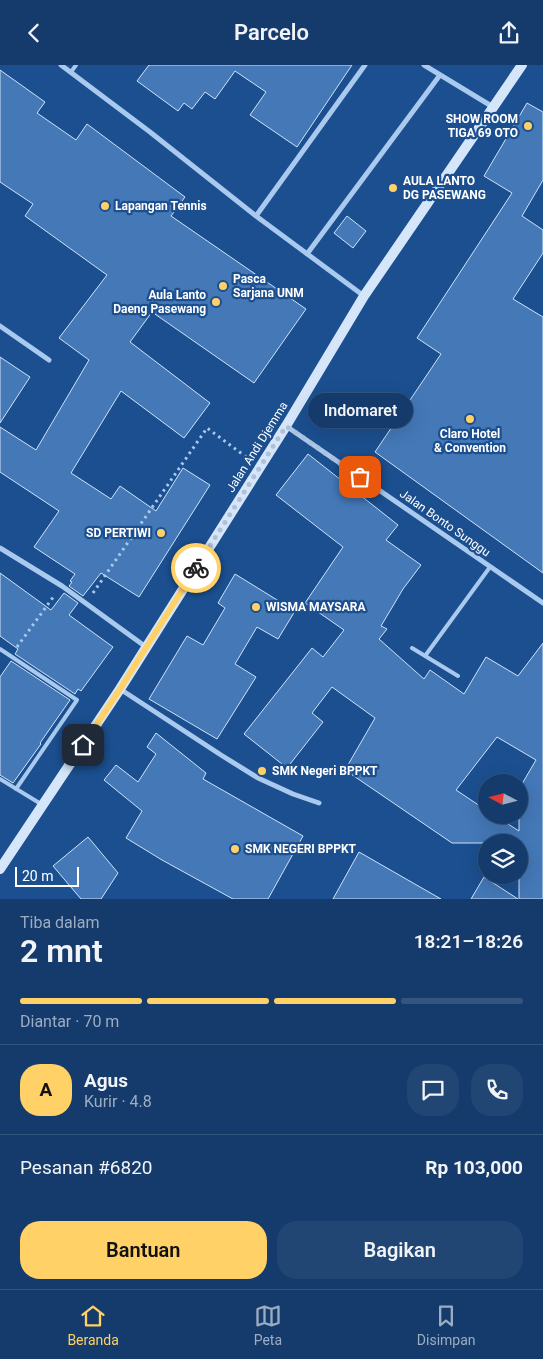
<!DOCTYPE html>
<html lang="id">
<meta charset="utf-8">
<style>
:root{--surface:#143b6b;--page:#214673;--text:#f1f3f6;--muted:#9dadc1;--line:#33557e;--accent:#ffd166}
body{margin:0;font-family:Roboto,sans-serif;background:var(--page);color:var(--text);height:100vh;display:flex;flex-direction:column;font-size:19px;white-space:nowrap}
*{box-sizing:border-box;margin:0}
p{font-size:16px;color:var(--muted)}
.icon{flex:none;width:28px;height:28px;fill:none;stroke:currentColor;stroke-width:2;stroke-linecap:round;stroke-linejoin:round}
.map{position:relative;height:834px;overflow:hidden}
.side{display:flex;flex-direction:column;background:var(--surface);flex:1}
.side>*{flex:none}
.needle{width:32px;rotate:277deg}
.fabs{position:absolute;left:478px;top:709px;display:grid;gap:10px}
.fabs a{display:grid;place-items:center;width:50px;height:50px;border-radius:50%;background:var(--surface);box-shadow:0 5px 20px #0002,0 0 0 1px var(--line);font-size:25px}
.scale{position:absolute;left:15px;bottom:12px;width:64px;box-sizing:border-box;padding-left:5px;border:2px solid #fff;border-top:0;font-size:14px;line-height:18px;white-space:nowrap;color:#fff;-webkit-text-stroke:4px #1b4f8f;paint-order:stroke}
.pin{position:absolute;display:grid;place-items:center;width:42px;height:42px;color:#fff;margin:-21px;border-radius:10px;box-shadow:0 2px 8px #0006}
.courier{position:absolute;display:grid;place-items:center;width:50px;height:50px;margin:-25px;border:4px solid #ffd166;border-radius:50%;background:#fff;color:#222;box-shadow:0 1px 6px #0007}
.bubble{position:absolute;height:35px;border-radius:18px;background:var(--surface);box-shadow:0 5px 20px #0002,0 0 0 1px var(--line);font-size:16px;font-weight:600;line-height:35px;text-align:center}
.headline em{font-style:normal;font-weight:600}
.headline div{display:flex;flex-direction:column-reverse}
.headline{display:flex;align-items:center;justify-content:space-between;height:85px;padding:0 20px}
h1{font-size:32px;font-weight:600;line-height:38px}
.bar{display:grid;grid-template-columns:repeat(4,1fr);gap:8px 5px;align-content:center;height:60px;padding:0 20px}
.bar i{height:6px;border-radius:4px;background:var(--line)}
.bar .on{background:var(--accent)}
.bar p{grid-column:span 4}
.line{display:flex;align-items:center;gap:12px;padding:0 20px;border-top:1px solid var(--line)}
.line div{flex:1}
.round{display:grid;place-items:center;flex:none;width:52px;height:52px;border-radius:20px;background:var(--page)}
.primary-button{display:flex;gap:10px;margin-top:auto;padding:10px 20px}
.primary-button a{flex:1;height:58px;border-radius:20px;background:var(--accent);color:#111;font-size:20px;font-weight:600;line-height:58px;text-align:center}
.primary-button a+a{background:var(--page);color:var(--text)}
header{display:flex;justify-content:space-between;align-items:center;height:65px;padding:0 20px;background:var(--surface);font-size:22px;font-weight:600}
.dock{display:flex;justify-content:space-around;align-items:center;height:70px;border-top:1px solid var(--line);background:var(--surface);font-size:14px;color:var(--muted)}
.dock a{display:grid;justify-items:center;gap:2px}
.dock .on{color:var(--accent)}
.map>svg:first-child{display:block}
.building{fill:#4478b7;stroke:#cfe3fa;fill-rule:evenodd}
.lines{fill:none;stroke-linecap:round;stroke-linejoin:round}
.path{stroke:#a9c9ee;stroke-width:3;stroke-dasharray:2.5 4;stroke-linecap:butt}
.lane{stroke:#a9c9ee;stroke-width:4}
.street{stroke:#a9c9ee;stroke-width:5}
.secondary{stroke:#d6e6fa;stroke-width:10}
.done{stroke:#afc1d8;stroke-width:5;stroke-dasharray:0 9}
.route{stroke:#ffd166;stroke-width:6}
.poi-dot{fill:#ffd166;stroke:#1b4f8f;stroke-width:2}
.labels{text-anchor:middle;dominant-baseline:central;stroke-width:4.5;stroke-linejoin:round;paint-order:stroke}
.poi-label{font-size:12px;font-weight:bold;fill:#fff;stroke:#1b4f8f;text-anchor:start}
.street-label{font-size:12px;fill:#fff;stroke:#1b4f8f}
</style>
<header><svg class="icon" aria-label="back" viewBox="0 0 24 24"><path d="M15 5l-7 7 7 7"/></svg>Parcelo<svg class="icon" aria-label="share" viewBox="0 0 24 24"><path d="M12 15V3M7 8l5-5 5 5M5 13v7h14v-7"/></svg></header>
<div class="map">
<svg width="543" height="834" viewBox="0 0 543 834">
<rect width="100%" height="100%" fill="#1b4f8f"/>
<path class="building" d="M149 0H352L297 82 250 50 266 27 235 6 215 34 205 27 192 44 184 38 178 46 137 16Z
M0 5 45 37 37 48 76 75 87 59 185 132 171 151 306 244 254 318 152 247 130 277 210 338 184 373 121 326 71 408 111 434 120 421 156 446 183 403 210 420 139 532 101 508 83 531 69 521 72 517 70 516 75 509 34 482 59 446 0 407V362L36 385 89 295 59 273 107 210 25 151 33 139 0 117Z
M527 38 543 47V115L522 151 543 165V188L513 234 543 252V508L375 387 441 289 417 273 512 128 484 111Z
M347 151 366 166 353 183 334 168Z
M0 292 30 312 0 358Z
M308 389 398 460 386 475 421 500 403 524 381 561 387 564 379 574 424 614 430 605 464 629 486 592 518 611 543 578V834H519V778H452L345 705 375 653 332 622 312 648 323 657 287 703 244 669 312 583 323 592 344 565 305 538 343 482 276 430ZM497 672 536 695 519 724V766L494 750H486V745L456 725Z
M0 508 51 545 64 528 78 538 69 550 113 582 81 626 78 624 75 629 15 589 18 584 0 571Z
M235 509 295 546 278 574 257 562 235 599 256 612 217 674 149 634 187 571 203 580 225 543 218 538Z
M11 596 70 635 40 678 41 679 13 718 0 710V612Z
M156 668 206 708 203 714 303 771 268 834H233L162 795 126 773 142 746 104 715 116 700 138 717 156 689 147 682Z
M88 772 118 808 101 834H81L53 801Z
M359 787 441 834H333Z
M484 812 518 834H471Z"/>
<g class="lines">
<path class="path" d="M93 528 207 363 249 394
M17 582 54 531"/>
<path class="lane" d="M71 7 76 0
M412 583 458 611
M0 584 77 635 16 724
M425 591 490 502
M0 714 41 739"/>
<path class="street" d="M61 0 150 67 256 151 364 231
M424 0 493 42
M256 151 365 0
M307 189 440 10
M0 261 49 295
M286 361 543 538
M0 483 62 521 146 582
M120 624 221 690 258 713 293 729 319 738"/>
<path class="secondary" d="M0 804 120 624 286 361 364 231 522 0"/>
</g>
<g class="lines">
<path class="done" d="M196 503 286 361 360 412"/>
<path class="route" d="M83 680 120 624 196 503"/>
</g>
<g class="poi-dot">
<circle cx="528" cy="61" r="5"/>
<circle cx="393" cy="123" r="5"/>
<circle cx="105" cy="141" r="5"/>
<circle cx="223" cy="221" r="5"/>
<circle cx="216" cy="237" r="5"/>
<circle cx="470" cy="354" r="5"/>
<circle cx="161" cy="468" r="5"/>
<circle cx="256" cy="542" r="5"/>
<circle cx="262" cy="706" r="5"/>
<circle cx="235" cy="784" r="5"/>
</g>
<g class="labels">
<g class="poi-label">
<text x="518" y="54" text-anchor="end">SHOW ROOM<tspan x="518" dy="14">TIGA 69 OTO</tspan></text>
<text x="403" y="116">AULA LANTO<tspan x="403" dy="14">DG PASEWANG</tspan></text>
<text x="115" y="141">Lapangan Tennis</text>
<text x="233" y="214">Pasca<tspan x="233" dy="14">Sarjana UNM</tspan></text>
<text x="206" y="230" text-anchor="end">Aula Lanto<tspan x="206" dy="14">Daeng Pasewang</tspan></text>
<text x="470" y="369" text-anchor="middle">Claro Hotel<tspan x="470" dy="14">&amp; Convention</tspan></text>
<text x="151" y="468" text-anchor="end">SD PERTIWI</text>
<text x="266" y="542">WISMA MAYSARA</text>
<text x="272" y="706">SMK Negeri BPPKT</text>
<text x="245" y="784">SMK NEGERI BPPKT</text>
</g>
<g class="street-label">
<text transform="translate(257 382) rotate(-58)">Jalan Andi Djemma</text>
<text transform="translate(445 458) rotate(35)">Jalan Bonto Sunggu</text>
</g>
</g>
</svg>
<div class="fabs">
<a><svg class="needle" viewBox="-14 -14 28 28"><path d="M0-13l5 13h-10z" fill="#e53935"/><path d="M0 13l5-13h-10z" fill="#9dadc1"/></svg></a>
<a><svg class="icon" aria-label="layers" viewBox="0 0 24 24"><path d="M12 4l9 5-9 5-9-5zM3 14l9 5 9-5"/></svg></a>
</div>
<div class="scale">20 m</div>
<div class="pin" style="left:360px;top:412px;background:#ea580c"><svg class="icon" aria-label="bag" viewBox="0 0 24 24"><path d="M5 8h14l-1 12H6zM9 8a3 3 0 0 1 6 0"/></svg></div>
<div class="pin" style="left:83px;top:680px;background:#1f2937"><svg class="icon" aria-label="home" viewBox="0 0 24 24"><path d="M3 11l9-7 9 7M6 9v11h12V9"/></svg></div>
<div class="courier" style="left:196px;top:503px"><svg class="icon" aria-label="bike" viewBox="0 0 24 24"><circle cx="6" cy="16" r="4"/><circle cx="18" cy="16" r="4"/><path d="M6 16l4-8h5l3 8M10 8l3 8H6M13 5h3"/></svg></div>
<div class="bubble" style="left:308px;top:328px;width:105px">Indomaret</div>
</div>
<section class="side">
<div class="headline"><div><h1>2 mnt</h1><p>Tiba dalam</p></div><em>18:21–18:26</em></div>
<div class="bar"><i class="on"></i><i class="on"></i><i class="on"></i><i></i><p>Diantar · 70 m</p></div>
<div class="line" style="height:90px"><b class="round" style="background:var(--accent);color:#111">A</b><div><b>Agus</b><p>Kurir · 4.8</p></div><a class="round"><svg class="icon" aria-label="chat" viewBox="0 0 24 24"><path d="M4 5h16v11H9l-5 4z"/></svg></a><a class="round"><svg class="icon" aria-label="phone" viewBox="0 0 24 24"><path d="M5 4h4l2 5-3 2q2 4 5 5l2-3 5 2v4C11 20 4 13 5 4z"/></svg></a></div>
<div class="line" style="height:65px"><div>Pesanan #6820</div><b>Rp 103,000</b></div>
<div class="primary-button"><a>Bantuan</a><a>Bagikan</a></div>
</section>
<nav class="dock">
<a class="on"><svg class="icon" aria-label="home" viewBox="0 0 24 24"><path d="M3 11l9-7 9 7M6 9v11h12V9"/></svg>Beranda</a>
<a><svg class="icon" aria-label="map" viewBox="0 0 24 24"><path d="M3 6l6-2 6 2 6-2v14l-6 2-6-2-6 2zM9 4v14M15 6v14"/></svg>Peta</a>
<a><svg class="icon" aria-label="saved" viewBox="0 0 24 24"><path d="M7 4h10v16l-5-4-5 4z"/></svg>Disimpan</a>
</nav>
